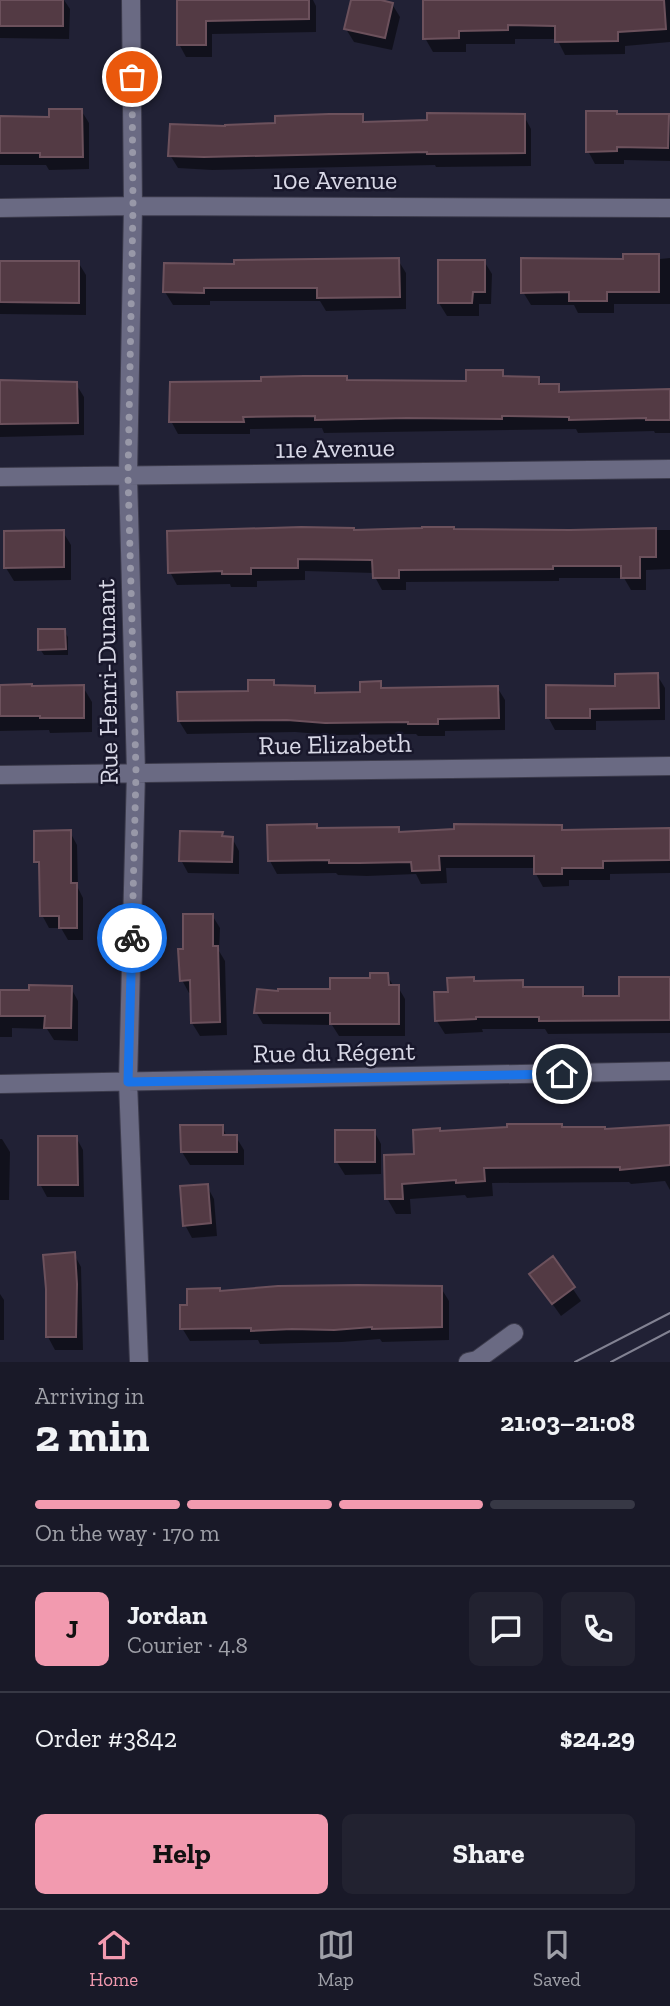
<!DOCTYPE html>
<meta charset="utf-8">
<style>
:root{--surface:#191928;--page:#222230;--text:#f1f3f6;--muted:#9fa0a8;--line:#373845;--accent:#f29aaf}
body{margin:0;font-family:"Zilla Slab",serif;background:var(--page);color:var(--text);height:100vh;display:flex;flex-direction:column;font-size:26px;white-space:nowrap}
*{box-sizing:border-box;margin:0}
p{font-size:23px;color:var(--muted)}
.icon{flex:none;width:38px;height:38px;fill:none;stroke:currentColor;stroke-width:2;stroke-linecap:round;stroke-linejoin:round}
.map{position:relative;height:1362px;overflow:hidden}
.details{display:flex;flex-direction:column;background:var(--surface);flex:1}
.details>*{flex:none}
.pin{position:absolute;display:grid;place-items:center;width:60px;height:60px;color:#fff;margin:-30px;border:4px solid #fff;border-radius:50%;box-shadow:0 2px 7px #0007}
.courier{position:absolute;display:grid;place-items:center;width:70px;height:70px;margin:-35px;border:5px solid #1a73e8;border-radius:50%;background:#fff;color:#222;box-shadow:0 2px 9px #0007}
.summary em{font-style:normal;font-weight:800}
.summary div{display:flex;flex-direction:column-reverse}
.summary{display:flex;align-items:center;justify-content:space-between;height:119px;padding:0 35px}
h1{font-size:46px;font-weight:800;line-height:52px}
.bar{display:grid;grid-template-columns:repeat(4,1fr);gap:10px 7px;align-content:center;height:84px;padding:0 35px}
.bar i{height:9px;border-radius:5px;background:var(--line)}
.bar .on{background:var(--accent)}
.bar p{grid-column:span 4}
.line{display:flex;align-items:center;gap:18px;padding:0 35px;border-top:2px solid var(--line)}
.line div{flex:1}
.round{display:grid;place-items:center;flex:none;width:74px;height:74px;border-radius:10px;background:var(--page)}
.button{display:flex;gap:14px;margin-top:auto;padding:14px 35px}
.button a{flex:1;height:80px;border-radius:10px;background:var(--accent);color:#111;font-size:28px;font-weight:800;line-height:80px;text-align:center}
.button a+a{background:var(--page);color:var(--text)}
.dock{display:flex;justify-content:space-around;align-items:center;height:98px;border-top:2px solid var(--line);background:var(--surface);font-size:19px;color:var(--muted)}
.dock a{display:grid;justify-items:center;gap:4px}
.dock .on{color:var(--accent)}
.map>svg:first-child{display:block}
.shadow{fill:#0007}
.building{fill:#533a44;stroke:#6c515c;stroke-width:2}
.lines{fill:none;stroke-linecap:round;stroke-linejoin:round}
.minor-casing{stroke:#3c3b4c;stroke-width:20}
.minor{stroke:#6a6a83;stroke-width:18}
.tram{stroke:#828292;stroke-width:2}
.done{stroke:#9898a8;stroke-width:7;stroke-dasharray:0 12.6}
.route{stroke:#1a73e8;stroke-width:9}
.labels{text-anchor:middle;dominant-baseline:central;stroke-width:5;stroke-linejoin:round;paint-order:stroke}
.street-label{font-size:26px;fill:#d8d8e6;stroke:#18172b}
</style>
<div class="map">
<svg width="670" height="1362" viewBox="0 0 670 1362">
<rect width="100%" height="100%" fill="#212135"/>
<path class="shadow" d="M0 0H64L70 9 69 39 0 38Z
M179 0H313L316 6V32L212 34V57H186L179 44Z
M353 0H373L392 4 400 17 392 50 354 42 346 29Z
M425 0H670V42L625 46V54L565 55 557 39H515V44H466V52H433L425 38Z
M81 110 89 123V169L49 170 46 165H0V119L51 118Z
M618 115 668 116 670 120V161L624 160V164H595L588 151Z
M362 116 366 123 429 122 524 116 531 129V166L436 167 435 165 212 170 178 168 170 155 227 128Z
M658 256 660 259 670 258V304H614V313H578L574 305H531L523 292 624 261Z
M398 260 406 273V309L326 311 320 301H210V305H173L165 292 236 265Z
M484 261 492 274 491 304H479V316H447L439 303Z
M78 262 86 275V315L0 314V263Z
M502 372 505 378H538L543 386H558L562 393 670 390V433H655L654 431 578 433 576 429 324 433 322 428 250 429V434H178L171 421 263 383 346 378 348 382 468 383Z
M0 382 76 384 84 397V435L0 437Z
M670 530V569L646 570V590H631L624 578H559V581L406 582V590H382L375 577 374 573 305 571V580L257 581V587H231L230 584 177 585 170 572 354 531Z
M63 532 71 545V580L14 581 6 568Z
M64 631 68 637V655H44L40 649Z
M657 675 665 688V720L596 721V730H555L548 717 617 687Z
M273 682 276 687H314L318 694H362L380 683 384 690 497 687 505 700V730L445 731V736H418L416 734 333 735 295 732 187 734 179 721 250 693Z
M0 687H83L92 702V732L50 733 49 730 0 731Z
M316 826 318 829 398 828 401 834 561 827 565 832 670 830V873L610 874V880H569V886L543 887 536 874V868H446L447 883 421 884 416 874 367 876 338 875 336 873 277 874 270 861Z
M70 832 77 845 78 888 83 898V940H68L61 928H49L42 915 41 870 36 861Z
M222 834 224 838H232L239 851V874L188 873 181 860Z
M212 915 220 928 219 951 225 961 227 1035 200 1036 192 1023V993H189L182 980 185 950Z
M387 975 394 987H398L405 999V1036H339L332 1025 263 1024 256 1012 280 993 332 991Z
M473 978 475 982H522L526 989H582L587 998H621L670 978V1033L548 1034 545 1029H482L483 1032 445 1034 437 1021 449 993Z
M71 988 78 1001V1041L54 1040 47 1029 12 1028V1037H0V991H31Z
M222 1126 227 1137H236L244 1150V1165H190L182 1152Z
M561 1126 563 1129 606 1131 670 1127V1190L665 1181 631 1184 629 1182 492 1183 493 1196 467 1198 465 1195 410 1199 411 1214H396L387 1198 416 1156 440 1132Z
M374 1131 381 1144V1174L345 1175 337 1162Z
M76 1137 83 1150 84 1197H47L40 1184Z
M0 1139H2L10 1152 9 1200H0Z
M207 1186 214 1199 217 1236 192 1238 185 1225Z
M74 1254 81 1267 83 1350H55L48 1337Z
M552 1258 581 1301 561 1316 531 1274Z
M441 1288 449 1301V1340L382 1342 380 1339 342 1342 260 1344 258 1340 190 1341 182 1328 189 1307 220 1292Z
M0 1294 4 1300V1340H0Z"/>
<path class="building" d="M0 0H63V26H0Z
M177 0H309V19L206 21V45H177Z
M351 0H381L393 3 385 38 344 29Z
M423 0H664L666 29 618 32V41L555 42V26L508 25V30L459 31V38L423 39Z
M49 109H82L83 157H40V153H0V116L49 117Z
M586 111H617V114H669L668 148 617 147V151L586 152Z
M427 113 525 114V153L427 154V152L204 157 168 156 170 124 225 126V125L275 123V116L329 114H363V122L427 120Z
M623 254H659V292H607V301H569V292L521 293V258L623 259Z
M399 258 400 297 317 298V288H204V293L163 292 164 263 234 264V260Z
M438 260H485V292H473L472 303H438Z
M0 261H79V303L0 302Z
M466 370H503V376L539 377V384H559V392L670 389V420H646V418L569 420V417L502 416V419L407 418 315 420V416L243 417 244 422H169L170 382 261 381V377L304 376H347V380L466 381Z
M0 380 77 382 78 423 0 424Z
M301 527 354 528V530L422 528V527H454V529L570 530 656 528V557H640V578H621V566H553V569L399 570V578H373L372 560 298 559V568H251V574H222V571L168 573 167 531Z
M64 530V567L4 568V531Z
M38 629H65L66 649 38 650Z
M658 673 659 708 590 709V718H546V685L615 686V674Z
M248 680H274V685L315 686V693L360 692V682L381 681V688L498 686 499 718 438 719V724H408V722L325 723 287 720 178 721 177 692 248 691Z
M32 684V686L84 685V718H40V716H0V685Z
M317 824V828L399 827V832L454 829V824L562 825V830L670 828V860L603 861V868H562V874H534V856H439L440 870 412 871 411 862 359 863H329V860L268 861 267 825Z
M71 830V883H77V928H59V916H40L39 862H34V831Z
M180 831 223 832 222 836 233 837 232 862 179 861Z
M183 914H213V946H218L220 1022 191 1023 190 980 180 981 178 949H183Z
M370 973H388L389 985H399V1024H330V1013H254L257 989 278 991V989H330V978H370Z
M474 977V981L523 980V987H583V996H619V977H670V1020L539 1021V1017H476V1019L435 1021 434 992H448L447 978Z
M29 985 72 986 71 1028H44L45 1016H0V990H29Z
M507 1124H562V1127H605V1129L670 1125V1165L620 1170V1167L484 1168 485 1181 456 1183V1180L402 1184 403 1199H385L384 1155 414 1154 413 1130 440 1128V1131L507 1127Z
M180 1125H223V1135H237V1152H181Z
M335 1130H375V1162H335Z
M38 1136H77L78 1185H38Z
M208 1184 211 1223 183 1226 180 1186Z
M75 1252 77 1284 76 1337H46V1289L43 1255Z
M553 1256 575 1287 552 1304 529 1274Z
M358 1285 442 1286V1327L372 1329V1327L334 1330 292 1329 251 1331V1328L180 1329V1305H187V1289L220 1288V1291L278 1286Z"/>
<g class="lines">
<defs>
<path id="minor" d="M131 0 133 206 128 476 136 772 128 1082 139 1362
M0 208 133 206 670 208
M0 477 670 469
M0 775 670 766
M0 1084 670 1071
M468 1362 477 1360 514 1333"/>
</defs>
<use href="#minor" class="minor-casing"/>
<use href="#minor" class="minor"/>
<path class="tram" d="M575 1362 670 1313
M611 1362 670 1331"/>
</g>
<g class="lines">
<path class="done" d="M132 77 133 206 128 476 136 772 132 938"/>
<path class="route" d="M132 938 128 1082 562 1074"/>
</g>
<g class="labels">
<g class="street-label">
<text x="335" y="180">10e Avenue</text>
<text transform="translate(335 448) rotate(-1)">11e Avenue</text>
<text transform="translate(107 682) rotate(-91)">Rue Henri-Dunant</text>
<text transform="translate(335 744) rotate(-1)">Rue Elizabeth</text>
<text transform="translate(334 1052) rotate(-1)">Rue du Régent</text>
</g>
</g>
</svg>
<div class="pin" style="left:132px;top:77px;background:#ea580c"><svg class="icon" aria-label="bag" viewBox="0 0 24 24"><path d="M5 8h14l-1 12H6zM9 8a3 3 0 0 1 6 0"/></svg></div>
<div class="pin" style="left:562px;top:1074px;background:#1f2937"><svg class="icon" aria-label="home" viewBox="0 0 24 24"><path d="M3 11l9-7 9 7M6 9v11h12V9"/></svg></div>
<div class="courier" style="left:132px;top:938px"><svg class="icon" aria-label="bike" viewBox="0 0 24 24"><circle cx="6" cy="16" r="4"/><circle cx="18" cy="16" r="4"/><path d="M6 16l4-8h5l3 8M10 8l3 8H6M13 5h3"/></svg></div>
</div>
<section class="details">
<div class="summary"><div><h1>2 min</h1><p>Arriving in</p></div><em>21:03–21:08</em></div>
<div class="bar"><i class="on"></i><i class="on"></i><i class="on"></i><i></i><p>On the way · 170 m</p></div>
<div class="line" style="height:126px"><b class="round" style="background:var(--accent);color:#111">J</b><div><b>Jordan</b><p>Courier · 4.8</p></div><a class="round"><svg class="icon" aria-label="chat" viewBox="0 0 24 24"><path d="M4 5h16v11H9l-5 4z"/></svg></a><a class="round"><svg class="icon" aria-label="phone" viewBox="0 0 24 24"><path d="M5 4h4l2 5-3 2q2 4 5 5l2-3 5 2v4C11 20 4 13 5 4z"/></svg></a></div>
<div class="line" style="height:91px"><div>Order #3842</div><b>$24.29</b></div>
<div class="button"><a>Help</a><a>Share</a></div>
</section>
<nav class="dock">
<a class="on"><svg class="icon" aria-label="home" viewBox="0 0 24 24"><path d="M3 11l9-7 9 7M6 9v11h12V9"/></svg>Home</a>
<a><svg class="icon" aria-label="map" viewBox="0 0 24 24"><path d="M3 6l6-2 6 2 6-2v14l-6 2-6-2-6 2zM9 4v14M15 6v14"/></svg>Map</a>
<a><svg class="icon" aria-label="saved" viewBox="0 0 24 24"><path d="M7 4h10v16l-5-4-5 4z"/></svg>Saved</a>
</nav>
